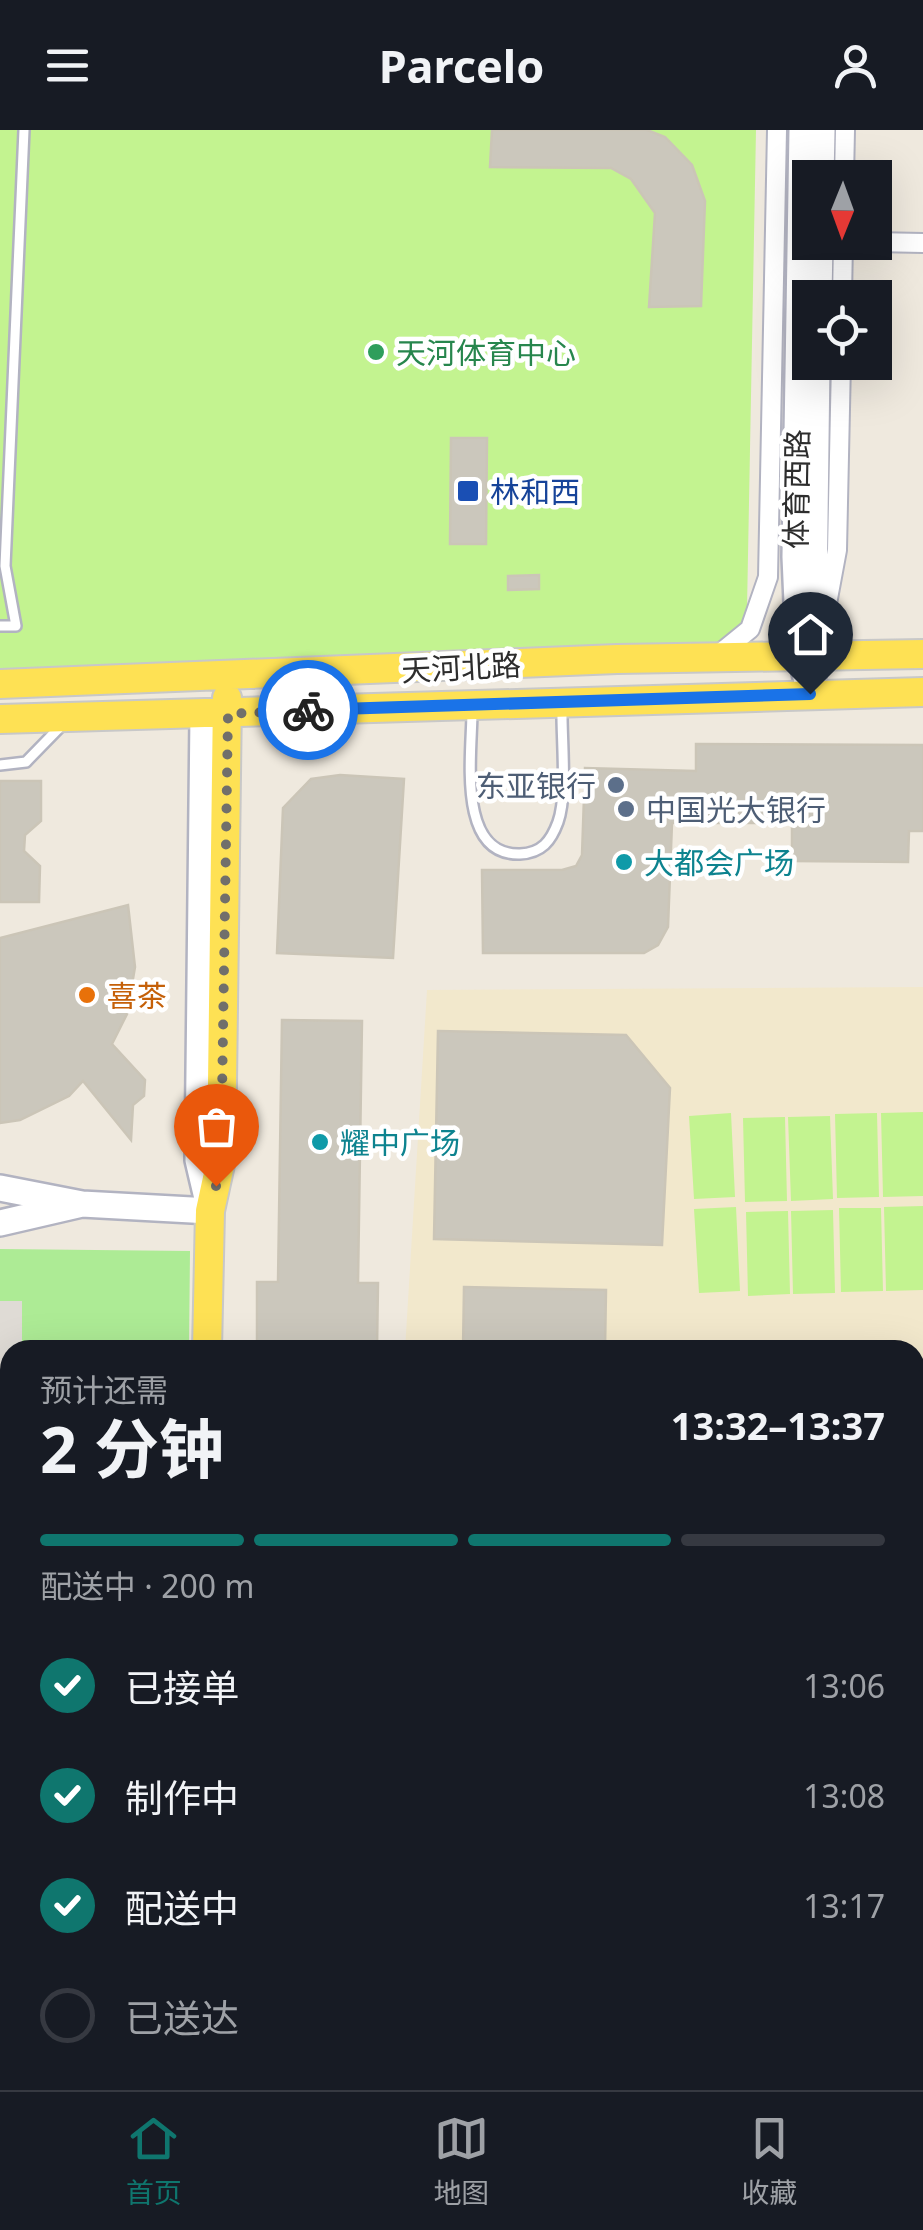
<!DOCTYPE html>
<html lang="zh">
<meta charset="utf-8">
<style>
:root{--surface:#171b24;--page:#20242c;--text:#f1f3f6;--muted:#9ea1a6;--line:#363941;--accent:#0f766e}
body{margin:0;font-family:"Noto Sans","Noto Sans SC",sans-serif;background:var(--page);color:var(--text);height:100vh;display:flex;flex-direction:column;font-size:38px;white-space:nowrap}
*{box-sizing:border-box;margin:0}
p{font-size:32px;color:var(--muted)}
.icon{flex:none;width:55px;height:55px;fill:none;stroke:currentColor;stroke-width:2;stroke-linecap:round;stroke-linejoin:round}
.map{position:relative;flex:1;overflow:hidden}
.drawer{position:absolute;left:0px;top:1210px;width:925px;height:750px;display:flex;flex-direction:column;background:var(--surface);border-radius:30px 30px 0 0;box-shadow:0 10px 40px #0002}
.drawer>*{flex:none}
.needle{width:65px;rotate:181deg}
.buttons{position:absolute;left:792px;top:30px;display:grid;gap:20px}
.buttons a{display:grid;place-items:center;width:100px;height:100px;border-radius:0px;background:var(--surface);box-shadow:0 10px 40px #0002;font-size:50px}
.pin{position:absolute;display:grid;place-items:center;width:85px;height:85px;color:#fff;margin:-102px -42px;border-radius:50% 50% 50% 0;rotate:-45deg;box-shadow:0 0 10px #0007}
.pin .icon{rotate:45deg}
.courier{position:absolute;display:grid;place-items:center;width:100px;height:100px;margin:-50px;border:8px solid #1a73e8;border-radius:50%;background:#fff;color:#222;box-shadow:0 2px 12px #0007}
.head em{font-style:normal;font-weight:700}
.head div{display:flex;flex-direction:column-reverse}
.head{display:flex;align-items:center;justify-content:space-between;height:170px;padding:0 40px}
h1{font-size:65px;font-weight:700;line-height:75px}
.bar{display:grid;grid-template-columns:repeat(4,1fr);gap:15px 10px;align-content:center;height:120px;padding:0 40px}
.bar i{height:12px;border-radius:8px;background:var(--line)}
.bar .current{background:var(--accent)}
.bar p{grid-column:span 4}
ol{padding:0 40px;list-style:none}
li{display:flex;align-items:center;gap:30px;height:110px}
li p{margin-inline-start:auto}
li .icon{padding:10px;border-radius:50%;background:var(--accent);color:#fff;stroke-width:4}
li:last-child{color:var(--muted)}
li i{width:55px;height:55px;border:5px solid var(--line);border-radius:50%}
header{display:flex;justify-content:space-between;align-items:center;height:130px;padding:0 40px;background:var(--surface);font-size:45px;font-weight:700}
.tab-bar{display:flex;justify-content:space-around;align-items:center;height:140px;border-top:2px solid var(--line);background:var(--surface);font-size:28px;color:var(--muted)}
.tab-bar a{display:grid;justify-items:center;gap:5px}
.tab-bar .current{color:var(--accent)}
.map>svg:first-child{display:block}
.education{fill:#f2e8cc}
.green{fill:#adeb95}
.pitch{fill:#c3f390}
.plaza{fill:#dfdbd5}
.building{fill:#cbc7bc;stroke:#cbc5b7;stroke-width:2.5}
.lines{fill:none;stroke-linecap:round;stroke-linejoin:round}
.lane-casing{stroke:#b2b3c1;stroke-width:14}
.street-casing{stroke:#b2b3c1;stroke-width:22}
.secondary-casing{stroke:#b2b3c1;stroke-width:30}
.primary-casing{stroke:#c8c8c8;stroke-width:32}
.lane{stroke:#fff;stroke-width:9}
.street{stroke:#fff;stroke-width:18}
.secondary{stroke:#fff;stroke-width:25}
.primary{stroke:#fee154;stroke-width:28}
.done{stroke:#716f6b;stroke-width:10;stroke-dasharray:0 18}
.route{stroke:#1a73e8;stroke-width:12}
.leisure-dot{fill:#2e9e5b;stroke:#fff;stroke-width:4}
.transit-dot{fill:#1a4fb4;stroke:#fff;stroke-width:4}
.service-dot{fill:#5c6f8a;stroke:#fff;stroke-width:4}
.culture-dot{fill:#0f9aa8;stroke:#fff;stroke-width:4}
.food-dot{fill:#e8710a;stroke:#fff;stroke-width:4}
.labels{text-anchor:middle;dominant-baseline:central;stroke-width:9;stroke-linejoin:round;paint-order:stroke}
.leisure-label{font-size:30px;fill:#27864d;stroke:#fff;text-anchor:start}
.street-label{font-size:30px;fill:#2d2d2d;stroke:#fff}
.transit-label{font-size:30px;fill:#164399;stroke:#fff;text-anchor:start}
.service-label{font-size:30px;fill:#4e5e75;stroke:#fff;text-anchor:end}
.culture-label{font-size:30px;fill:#0d838f;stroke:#fff;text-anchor:start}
.food-label{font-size:30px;fill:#c56008;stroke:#fff;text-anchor:start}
</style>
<header><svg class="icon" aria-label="menu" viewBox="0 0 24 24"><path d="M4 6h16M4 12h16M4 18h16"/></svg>Parcelo<svg class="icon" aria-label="person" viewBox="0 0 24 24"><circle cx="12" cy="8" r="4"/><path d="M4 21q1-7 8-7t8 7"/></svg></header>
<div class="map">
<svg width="923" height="1960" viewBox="0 0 923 1960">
<rect width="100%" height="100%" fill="#efe9de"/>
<path class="education" d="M923 857V1788L915 1785V1220H405L427 860Z"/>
<path class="green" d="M0 1119 190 1121 189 1220H10V1847L0 1846Z"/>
<path class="pitch" d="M0 0H756L746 532 0 543Z
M923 982V1066L883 1067 881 983Z
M731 983 735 1067 694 1069 689 986Z
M877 983 879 1067 837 1068 835 984Z
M830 986 833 1069 791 1071 788 987Z
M785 987 787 1071 745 1072 743 988Z
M923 1076V1160L886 1161 884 1077Z
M736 1077 740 1161 699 1163 694 1079Z
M881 1078 883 1161 841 1162 839 1078Z
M833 1080 835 1163 793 1164 791 1081Z
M788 1081 790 1164 748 1166 746 1082Z
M923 1390V1757L915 1750V1396Z"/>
<path class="plaza" d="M0 1171H22V1220H10V1416H0Z"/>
<path class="building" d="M492 0H647L665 7 692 35 705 71 701 176 649 177 655 83 631 49 611 38 490 37Z
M451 308H487L486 414H450Z
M539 445V459L508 460V446Z
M696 614 923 615V701H909L908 732 792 731V693H672L668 797 658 815 644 823H483L482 740H562L576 736 582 725 585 638 696 641Z
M340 645 404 649 393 828 277 823 283 678 311 649Z
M0 651H41V691L25 705 24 721 40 736 39 772H0Z
M128 775 135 837 127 884 112 914 145 950 144 966 133 975 131 1010 83 951 69 966 20 990 0 993V808Z
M282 890 362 891 358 1153H378L377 1220H257V1152H278Z
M438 901 626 905 670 958 662 1115 434 1109Z
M464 1157 606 1160 605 1220H463Z"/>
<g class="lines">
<defs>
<path id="lane" d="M0 496H16L5 436 24 0
M472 581C472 623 456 726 520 724 542 723 551 711 558 692 568 664 561 606 562 575
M0 635 26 632 61 596
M0 1924H10"/>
<path id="street" d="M844 48 845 0
M873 112 923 113
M842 168 843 112
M821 506 837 420 841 232
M718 525 750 499 768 447 777 0
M915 1322H923"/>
<path id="secondary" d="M802 0 795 427 799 518 810 564
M821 48 822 0
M819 168 820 112
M813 545 817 232
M0 1058 82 1074 210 1081 198 1030 203 585
M0 1093 82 1074
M0 1860 10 1861
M915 1865H923
M915 1887H923"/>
<path id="primary" d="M0 554 617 529 923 524
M0 589 923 562
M207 1220 210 1081 221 1030 227 568
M197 1960V1950"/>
</defs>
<use href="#lane" class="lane-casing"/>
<use href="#street" class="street-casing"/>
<use href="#secondary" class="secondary-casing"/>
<use href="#primary" class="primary-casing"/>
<use href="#lane" class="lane"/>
<use href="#street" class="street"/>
<use href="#secondary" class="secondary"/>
<use href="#primary" class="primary"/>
</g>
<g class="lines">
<path class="done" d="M216 1056 221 1030 228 584 308 580"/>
<path class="route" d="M308 580 810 564"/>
</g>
<circle class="leisure-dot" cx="376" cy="222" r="10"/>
<rect class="transit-dot" x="456" y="349" width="24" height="24" rx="5"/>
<g class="service-dot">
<circle cx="616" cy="655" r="10"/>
<circle cx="626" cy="679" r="10"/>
</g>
<g class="culture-dot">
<circle cx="624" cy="732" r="10"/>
<circle cx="320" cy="1012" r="10"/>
</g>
<circle class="food-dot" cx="87" cy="865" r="10"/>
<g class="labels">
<g class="leisure-label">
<text x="396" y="222">天河体育中心</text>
</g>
<g class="street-label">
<text transform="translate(796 359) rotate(-89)">体育西路</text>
<text transform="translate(461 537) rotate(-3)">天河北路</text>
</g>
<g class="transit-label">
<text x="490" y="361">林和西</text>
</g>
<g class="service-label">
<text x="596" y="655">东亚银行</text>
<text x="646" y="679" text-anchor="start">中国光大银行</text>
</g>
<g class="culture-label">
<text x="644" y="732">大都会广场</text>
<text x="340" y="1012">耀中广场</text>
</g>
<g class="food-label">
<text x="107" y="865">喜茶</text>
</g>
</g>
</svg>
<div class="buttons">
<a><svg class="needle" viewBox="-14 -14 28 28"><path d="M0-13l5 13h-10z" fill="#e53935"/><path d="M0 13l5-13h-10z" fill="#9ea1a6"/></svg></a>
<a><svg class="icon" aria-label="locate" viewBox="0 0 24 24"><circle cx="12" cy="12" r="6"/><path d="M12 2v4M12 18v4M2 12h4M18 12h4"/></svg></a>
</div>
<div class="pin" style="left:216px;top:1056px;background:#ea580c"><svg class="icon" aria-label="bag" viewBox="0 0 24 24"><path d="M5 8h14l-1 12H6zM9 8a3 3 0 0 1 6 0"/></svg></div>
<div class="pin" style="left:810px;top:564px;background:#1f2937"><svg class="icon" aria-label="home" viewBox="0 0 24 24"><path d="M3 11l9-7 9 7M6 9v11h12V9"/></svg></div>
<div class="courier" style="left:308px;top:580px"><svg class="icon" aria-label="bike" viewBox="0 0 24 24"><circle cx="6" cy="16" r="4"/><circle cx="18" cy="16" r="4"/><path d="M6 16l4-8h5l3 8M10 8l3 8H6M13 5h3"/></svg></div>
<section class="drawer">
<div class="head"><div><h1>2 分钟</h1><p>预计还需</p></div><em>13:32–13:37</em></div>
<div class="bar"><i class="current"></i><i class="current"></i><i class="current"></i><i></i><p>配送中 · 200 m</p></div>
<ol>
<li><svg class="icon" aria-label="check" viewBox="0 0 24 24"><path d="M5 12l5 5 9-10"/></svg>已接单<p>13:06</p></li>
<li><svg class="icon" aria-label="check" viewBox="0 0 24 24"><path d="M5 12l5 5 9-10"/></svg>制作中<p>13:08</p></li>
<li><svg class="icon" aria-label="check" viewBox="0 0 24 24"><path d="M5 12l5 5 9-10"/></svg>配送中<p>13:17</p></li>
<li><i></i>已送达</li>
</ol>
</section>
</div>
<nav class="tab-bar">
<a class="current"><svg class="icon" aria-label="home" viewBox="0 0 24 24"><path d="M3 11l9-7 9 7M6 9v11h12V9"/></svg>首页</a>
<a><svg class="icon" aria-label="map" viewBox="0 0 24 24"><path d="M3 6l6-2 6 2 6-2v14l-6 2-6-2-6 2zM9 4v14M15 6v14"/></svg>地图</a>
<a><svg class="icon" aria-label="saved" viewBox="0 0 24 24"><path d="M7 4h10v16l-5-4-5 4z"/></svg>收藏</a>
</nav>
